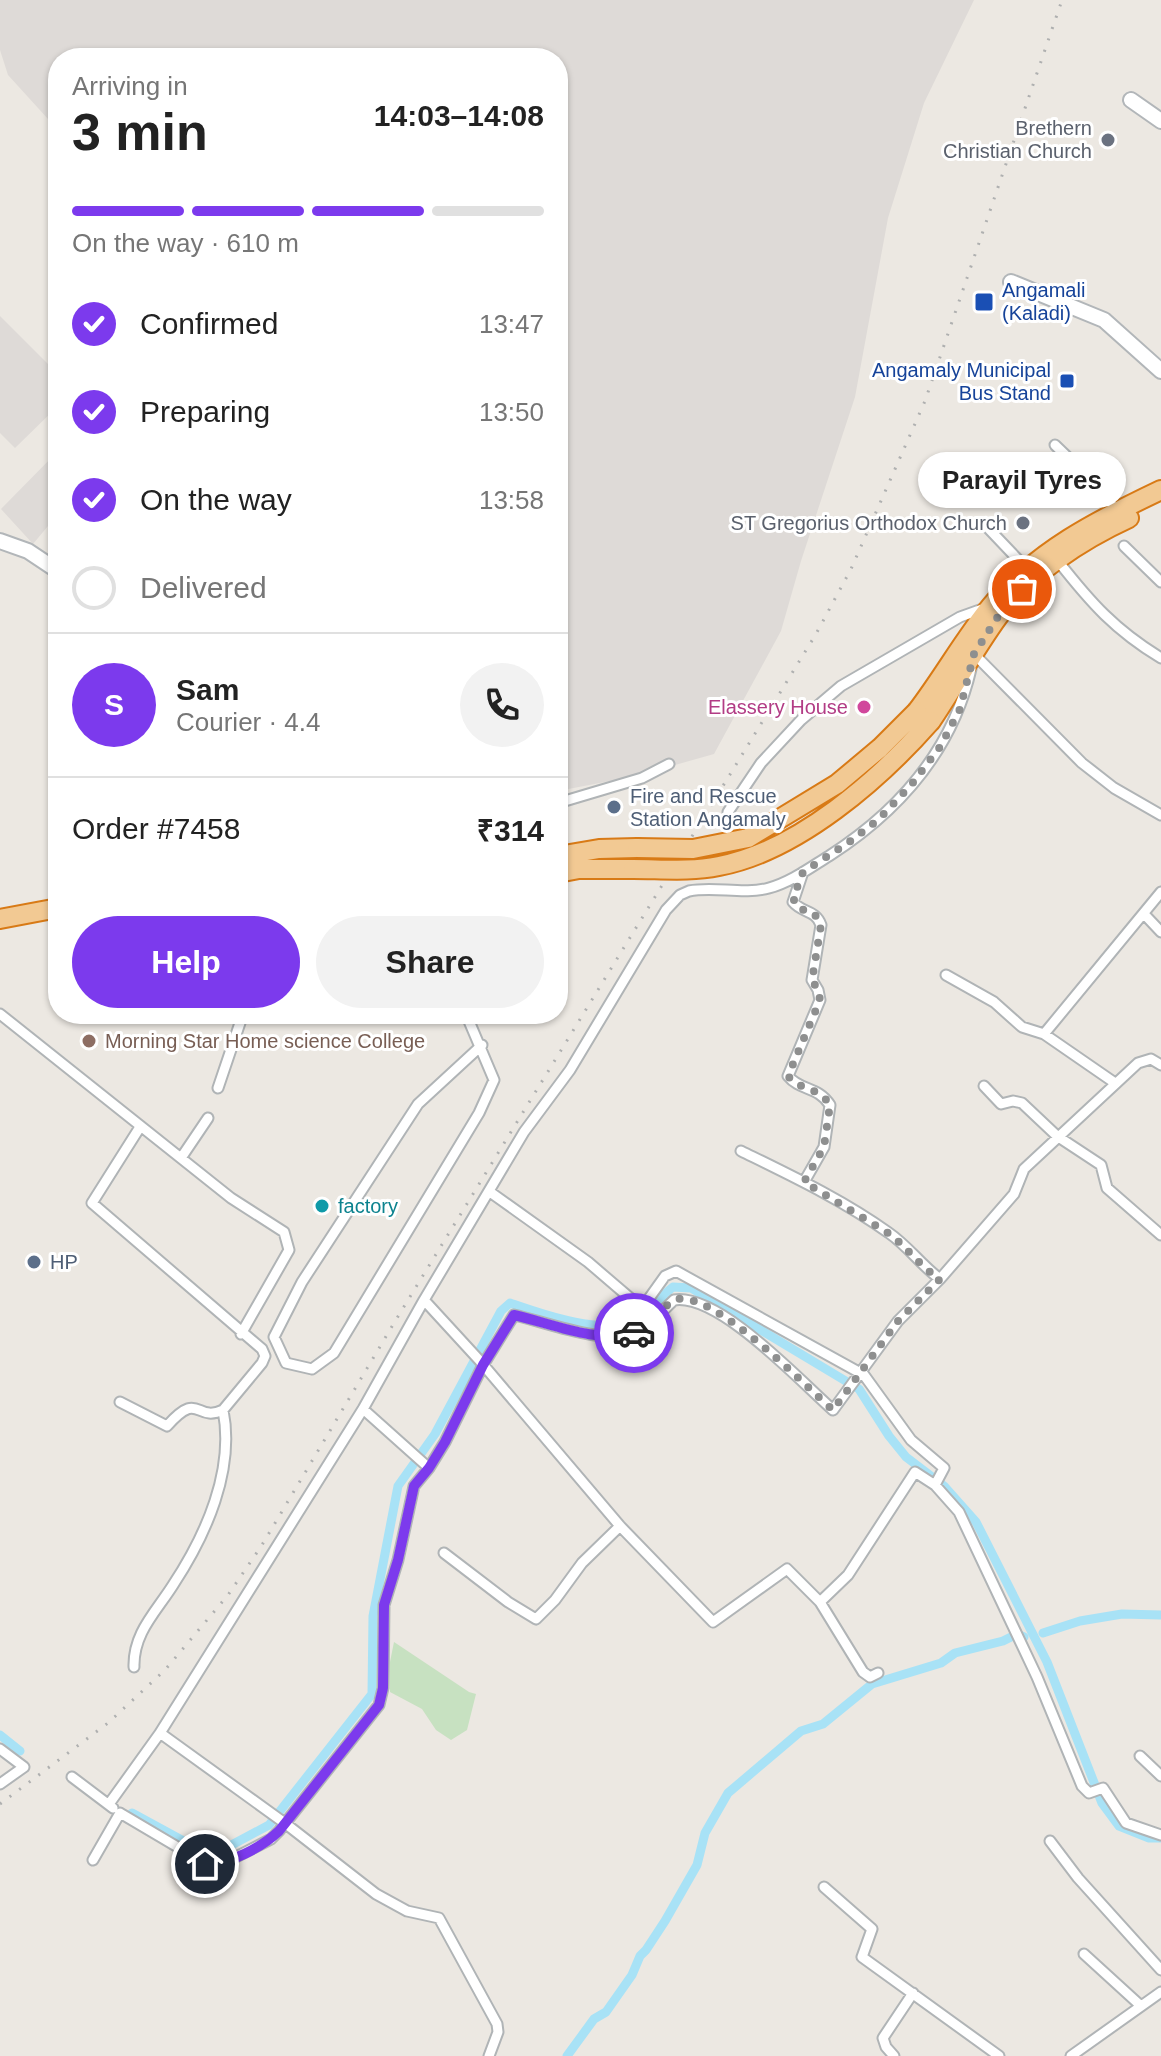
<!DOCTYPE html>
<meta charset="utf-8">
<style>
:root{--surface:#fff;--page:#f2f2f2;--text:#222;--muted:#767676;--line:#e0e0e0;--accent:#7c3aed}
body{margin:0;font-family:Arial,sans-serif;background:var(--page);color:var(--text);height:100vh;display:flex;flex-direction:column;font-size:30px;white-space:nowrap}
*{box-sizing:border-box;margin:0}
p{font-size:26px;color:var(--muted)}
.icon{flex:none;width:44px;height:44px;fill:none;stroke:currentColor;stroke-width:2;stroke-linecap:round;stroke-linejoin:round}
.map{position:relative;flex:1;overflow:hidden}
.side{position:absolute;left:48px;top:48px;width:520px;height:976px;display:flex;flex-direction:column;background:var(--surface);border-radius:32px;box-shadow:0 2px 6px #0004}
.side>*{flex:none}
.pin{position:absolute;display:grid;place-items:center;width:68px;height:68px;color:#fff;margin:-34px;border:4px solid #fff;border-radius:50%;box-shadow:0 2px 8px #0007}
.courier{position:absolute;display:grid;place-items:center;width:80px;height:80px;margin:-40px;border:6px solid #7c3aed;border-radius:50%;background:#fff;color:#222;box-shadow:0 2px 10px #0007}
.bubble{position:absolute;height:56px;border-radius:28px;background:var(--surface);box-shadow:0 2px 6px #0004;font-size:26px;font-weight:600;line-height:56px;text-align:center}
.summary em{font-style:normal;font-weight:600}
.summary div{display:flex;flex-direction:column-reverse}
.summary{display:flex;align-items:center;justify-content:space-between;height:136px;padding:0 24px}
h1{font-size:52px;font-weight:600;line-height:60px}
.bar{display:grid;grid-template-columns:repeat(4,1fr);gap:12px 8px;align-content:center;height:96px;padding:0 24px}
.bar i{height:10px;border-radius:6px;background:var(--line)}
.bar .current{background:var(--accent)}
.bar p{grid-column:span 4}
.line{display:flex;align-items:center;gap:20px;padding:0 24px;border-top:2px solid var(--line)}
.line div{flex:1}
.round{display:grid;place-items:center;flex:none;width:84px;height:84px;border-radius:42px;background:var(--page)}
ol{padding:0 24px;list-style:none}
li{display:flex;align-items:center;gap:24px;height:88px}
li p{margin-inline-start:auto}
li .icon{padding:8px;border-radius:50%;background:var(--accent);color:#fff;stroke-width:4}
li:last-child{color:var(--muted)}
li i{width:44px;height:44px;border:4px solid var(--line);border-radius:50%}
.cta{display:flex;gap:16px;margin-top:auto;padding:16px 24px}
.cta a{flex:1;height:92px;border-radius:48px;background:var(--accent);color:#fff;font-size:32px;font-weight:600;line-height:92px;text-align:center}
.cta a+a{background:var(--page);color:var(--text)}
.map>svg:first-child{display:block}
.industrial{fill:#dedad7}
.green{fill:#c7e1c1}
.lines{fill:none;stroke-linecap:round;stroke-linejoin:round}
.canal{stroke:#a8e2f6;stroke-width:9}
.street-casing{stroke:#b0b4b6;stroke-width:13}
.secondary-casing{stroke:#b2b6b9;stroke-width:18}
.highway-casing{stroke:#d87a16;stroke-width:22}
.street{stroke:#fff;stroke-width:9}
.secondary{stroke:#fff;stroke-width:14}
.highway{stroke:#f2c993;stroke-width:18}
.rail{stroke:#afb0b0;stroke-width:3;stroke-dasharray:2 10;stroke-linecap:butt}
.highway-bridge-casing{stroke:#d87a16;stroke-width:22;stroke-linecap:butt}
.highway-bridge{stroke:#f2c993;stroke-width:18}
.done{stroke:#8e8f8f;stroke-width:8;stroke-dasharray:0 14.4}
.route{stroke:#7c3aed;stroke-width:10}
.worship-dot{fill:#6b7280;stroke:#fff;stroke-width:3}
.transit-dot{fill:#1a4fb4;stroke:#fff;stroke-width:3}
.hotel-dot{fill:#d1479c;stroke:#fff;stroke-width:3}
.service-dot{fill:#5c6f8a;stroke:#fff;stroke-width:3}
.education-dot{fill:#8d6e63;stroke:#fff;stroke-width:3}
.culture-dot{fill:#0f9aa8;stroke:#fff;stroke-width:3}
.labels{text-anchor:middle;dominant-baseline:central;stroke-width:6;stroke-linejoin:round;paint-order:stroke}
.worship-label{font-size:20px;fill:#5b616d;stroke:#fff;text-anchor:end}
.transit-label{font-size:20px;fill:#164399;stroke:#fff;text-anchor:start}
.hotel-label{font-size:20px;fill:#b23c85;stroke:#fff;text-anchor:end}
.service-label{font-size:20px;fill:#4e5e75;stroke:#fff;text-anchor:start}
.education-label{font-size:20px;fill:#785e54;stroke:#fff;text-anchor:start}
.culture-label{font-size:20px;fill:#0d838f;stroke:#fff;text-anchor:start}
</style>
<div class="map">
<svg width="1161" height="2056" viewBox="0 0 1161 2056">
<rect width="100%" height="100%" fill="#ece8e2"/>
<path class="industrial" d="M0 0H974L924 103 888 218 855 397 801 561 781 631 714 754 636 776 558 791V58H58V130L8 75 0 50Z
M0 316 58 374V406L15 448 0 433Z
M58 451V514L33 544 1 509Z"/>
<path class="green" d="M394 1642 469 1692 476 1694 467 1730 451 1740 436 1730 422 1709 390 1692V1662Z"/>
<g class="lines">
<path class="canal" d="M1043 1633 1080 1621 1122 1614 1161 1615
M0 1735 20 1751
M132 1813 211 1856 269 1825 372 1694 373 1616 398 1486 435 1434 501 1311 510 1303C542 1314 602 1336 634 1320 648 1313 660 1297 673 1287L691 1288 859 1389 889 1436 906 1457 944 1486 976 1522 1047 1662 1102 1803 1119 1826 1149 1838H1161
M567 2056 594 2019 606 2012 632 1975 640 1956 646 1950 665 1921 697 1865 705 1833 728 1793 801 1731 823 1724 872 1684 941 1663 955 1653 1003 1641 1017 1634 1024 1637"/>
<defs>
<path id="street" d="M1055 445 1108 496 1115 512
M988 528 1027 569
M1124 546 1161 582
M1058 561C1091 603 1115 630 1161 658
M974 654 1082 763 1114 788 1161 815
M558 803 642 778 669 764
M728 812 761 763 801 720 841 686 960 617 985 608
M803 872 793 902C802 913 816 910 821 925L812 980 818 990 820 1000 788 1076C800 1091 818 1086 830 1105L824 1147 804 1182
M1144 914 1161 932
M946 975 994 1002 1022 1027 1044 1034 1115 1083
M0 1014 231 1198 284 1232 289 1250 241 1334
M466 1014 494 1080 479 1113 334 1353 312 1369 286 1363 274 1337 302 1282 418 1104 482 1045
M1044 1034 1161 892
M984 1086 1001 1104 1013 1101 1022 1103 1057 1136 1101 1165 1107 1188 1161 1235
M218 1088 243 1014
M741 1151C792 1176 843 1200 889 1233 908 1246 921 1265 940 1279L1014 1194 1024 1169 1138 1063 1151 1059 1161 1065
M181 1158 208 1118
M490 1192 588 1262 637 1304H645L665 1276 676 1271 864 1375 911 1440 944 1468 935 1485
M424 1300 480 1361 620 1526 713 1622 787 1569 820 1602 863 1672 870 1677 878 1673
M120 1402 167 1426C200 1389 195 1423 223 1410L262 1363 265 1356 262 1349 92 1203 140 1127
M363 1409 429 1468
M444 1553 508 1602 536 1619 555 1600 582 1563 620 1526
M820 1602 848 1575 915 1472 935 1485 959 1512 1037 1677 1082 1786 1089 1793 1103 1788 1126 1823 1161 1835
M134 1667C133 1633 156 1612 173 1585 206 1535 235 1470 223 1410
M0 1749 24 1767 0 1784
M1140 1756 1161 1776
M72 1777 113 1808
M109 1804 160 1733
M1050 1841 1078 1878 1161 1970
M93 1860 120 1813 208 1865 236 1857 271 1839 279 1831 379 1705 383 1688 384 1605 398 1560 414 1486 429 1468 445 1442 483 1365 514 1315C546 1322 605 1346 636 1332 651 1325 662 1311 674 1300 719 1293 800 1381 833 1410L898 1321 940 1279
M824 1887 872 1929 862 1957 999 2056
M1084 1954 1141 2006
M489 2056 498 2032 497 2024 439 1918 407 1911 376 1894 286 1824 160 1733 363 1409 424 1300 524 1132 570 1070 666 910 680 895 689 891C715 886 743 895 769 888 791 882 811 867 829 856 899 811 952 751 971 669
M894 2056 886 2047 883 2038 913 1993
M1071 2056 1161 1992"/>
<path id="secondary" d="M1131 100 1161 121
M1011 282 1104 320 1161 371
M0 541 28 551 58 571"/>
<path id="highway" d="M917 711C943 677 964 639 991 606 1036 551 1098 520 1161 490
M931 721C954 687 974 650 998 617 1029 574 1081 540 1129 518
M558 856 599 849 637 848
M558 873 579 869H633
M0 919 58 908"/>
</defs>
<use href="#street" class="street-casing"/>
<use href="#secondary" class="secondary-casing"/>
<use href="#highway" class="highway-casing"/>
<use href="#street" class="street"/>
<use href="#secondary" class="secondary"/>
<use href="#highway" class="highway"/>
<path class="rail" d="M0 1804 108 1723 165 1670 228 1595 262 1545 397 1318 816 634 851 569 925 401 1062 0"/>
<defs>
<path id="highway-bridge" d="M637 848 693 849 748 838 837 784 880 748 917 711
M633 869C662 869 690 872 719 866 798 851 880 779 931 721"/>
</defs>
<use href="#highway-bridge" class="highway-bridge-casing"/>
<use href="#highway-bridge" class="highway-bridge"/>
</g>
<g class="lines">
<path class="done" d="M634 1333C647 1326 667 1301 678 1299 717 1294 803 1384 833 1410L898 1321 940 1279 926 1269 893 1236 804 1182 824 1147 830 1105C818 1086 800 1091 788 1076L820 1000 818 990 812 980 821 925 814 913 798 908 793 898 803 872 848 843 879 819 911 785 940 747 960 709 974 654 999 615 1022 589"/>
<path class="route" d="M205 1864C229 1865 262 1847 279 1831L379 1705 383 1688 384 1605 398 1560 414 1486 429 1468 445 1442 483 1365 514 1315C550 1323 597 1344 634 1333"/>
</g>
<g class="worship-dot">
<circle cx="1108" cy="140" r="8"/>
<circle cx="1023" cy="523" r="8"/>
</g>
<g class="transit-dot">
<rect x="974" y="292" width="20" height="20" rx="4"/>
<rect x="1059" y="373" width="16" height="16" rx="4"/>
</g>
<circle class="hotel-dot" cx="864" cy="707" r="8"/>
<g class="service-dot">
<circle cx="614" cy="807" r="8"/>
<circle cx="34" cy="1262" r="8"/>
</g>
<circle class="education-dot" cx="89" cy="1041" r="8"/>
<circle class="culture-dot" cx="322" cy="1206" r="8"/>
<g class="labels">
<g class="worship-label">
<text x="1092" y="128">Brethern<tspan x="1092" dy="23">Christian Church</tspan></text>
<text x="1007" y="523">ST Gregorius Orthodox Church</text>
</g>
<g class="transit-label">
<text x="1002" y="290">Angamali<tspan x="1002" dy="23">(Kaladi)</tspan></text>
<text x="1051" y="370" text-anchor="end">Angamaly Municipal<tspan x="1051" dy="23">Bus Stand</tspan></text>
</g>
<g class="hotel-label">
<text x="848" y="707">Elassery House</text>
</g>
<g class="service-label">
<text x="630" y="796">Fire and Rescue<tspan x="630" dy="23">Station Angamaly</tspan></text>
<text x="50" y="1262">HP</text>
</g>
<g class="education-label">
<text x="105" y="1041">Morning Star Home science College</text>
</g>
<g class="culture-label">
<text x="338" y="1206">factory</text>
</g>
</g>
</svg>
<div class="pin" style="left:1022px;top:589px;background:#ea580c"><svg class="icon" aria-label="bag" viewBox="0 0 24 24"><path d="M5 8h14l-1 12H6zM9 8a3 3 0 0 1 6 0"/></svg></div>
<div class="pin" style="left:205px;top:1864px;background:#1f2937"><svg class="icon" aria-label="home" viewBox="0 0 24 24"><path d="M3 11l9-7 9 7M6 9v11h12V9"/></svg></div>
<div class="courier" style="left:634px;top:1333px"><svg class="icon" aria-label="car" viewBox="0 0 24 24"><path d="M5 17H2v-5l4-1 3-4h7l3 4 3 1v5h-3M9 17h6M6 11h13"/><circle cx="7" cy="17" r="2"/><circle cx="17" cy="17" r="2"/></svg></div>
<div class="bubble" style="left:918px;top:452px;width:208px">Parayil Tyres</div>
<section class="side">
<div class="summary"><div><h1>3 min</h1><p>Arriving in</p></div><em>14:03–14:08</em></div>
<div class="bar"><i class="current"></i><i class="current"></i><i class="current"></i><i></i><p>On the way · 610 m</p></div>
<ol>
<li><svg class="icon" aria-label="check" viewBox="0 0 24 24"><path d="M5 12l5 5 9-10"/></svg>Confirmed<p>13:47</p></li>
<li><svg class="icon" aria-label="check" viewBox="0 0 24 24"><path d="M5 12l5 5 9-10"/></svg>Preparing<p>13:50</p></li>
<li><svg class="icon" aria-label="check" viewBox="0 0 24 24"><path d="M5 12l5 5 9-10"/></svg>On the way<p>13:58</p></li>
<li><i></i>Delivered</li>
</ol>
<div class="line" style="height:144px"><b class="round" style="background:var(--accent);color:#fff">S</b><div><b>Sam</b><p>Courier · 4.4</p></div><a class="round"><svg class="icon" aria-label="phone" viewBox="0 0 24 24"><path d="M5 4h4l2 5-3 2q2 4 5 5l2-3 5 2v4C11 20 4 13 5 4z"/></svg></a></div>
<div class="line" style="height:104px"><div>Order #7458</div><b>₹314</b></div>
<div class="cta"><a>Help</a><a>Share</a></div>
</section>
</div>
